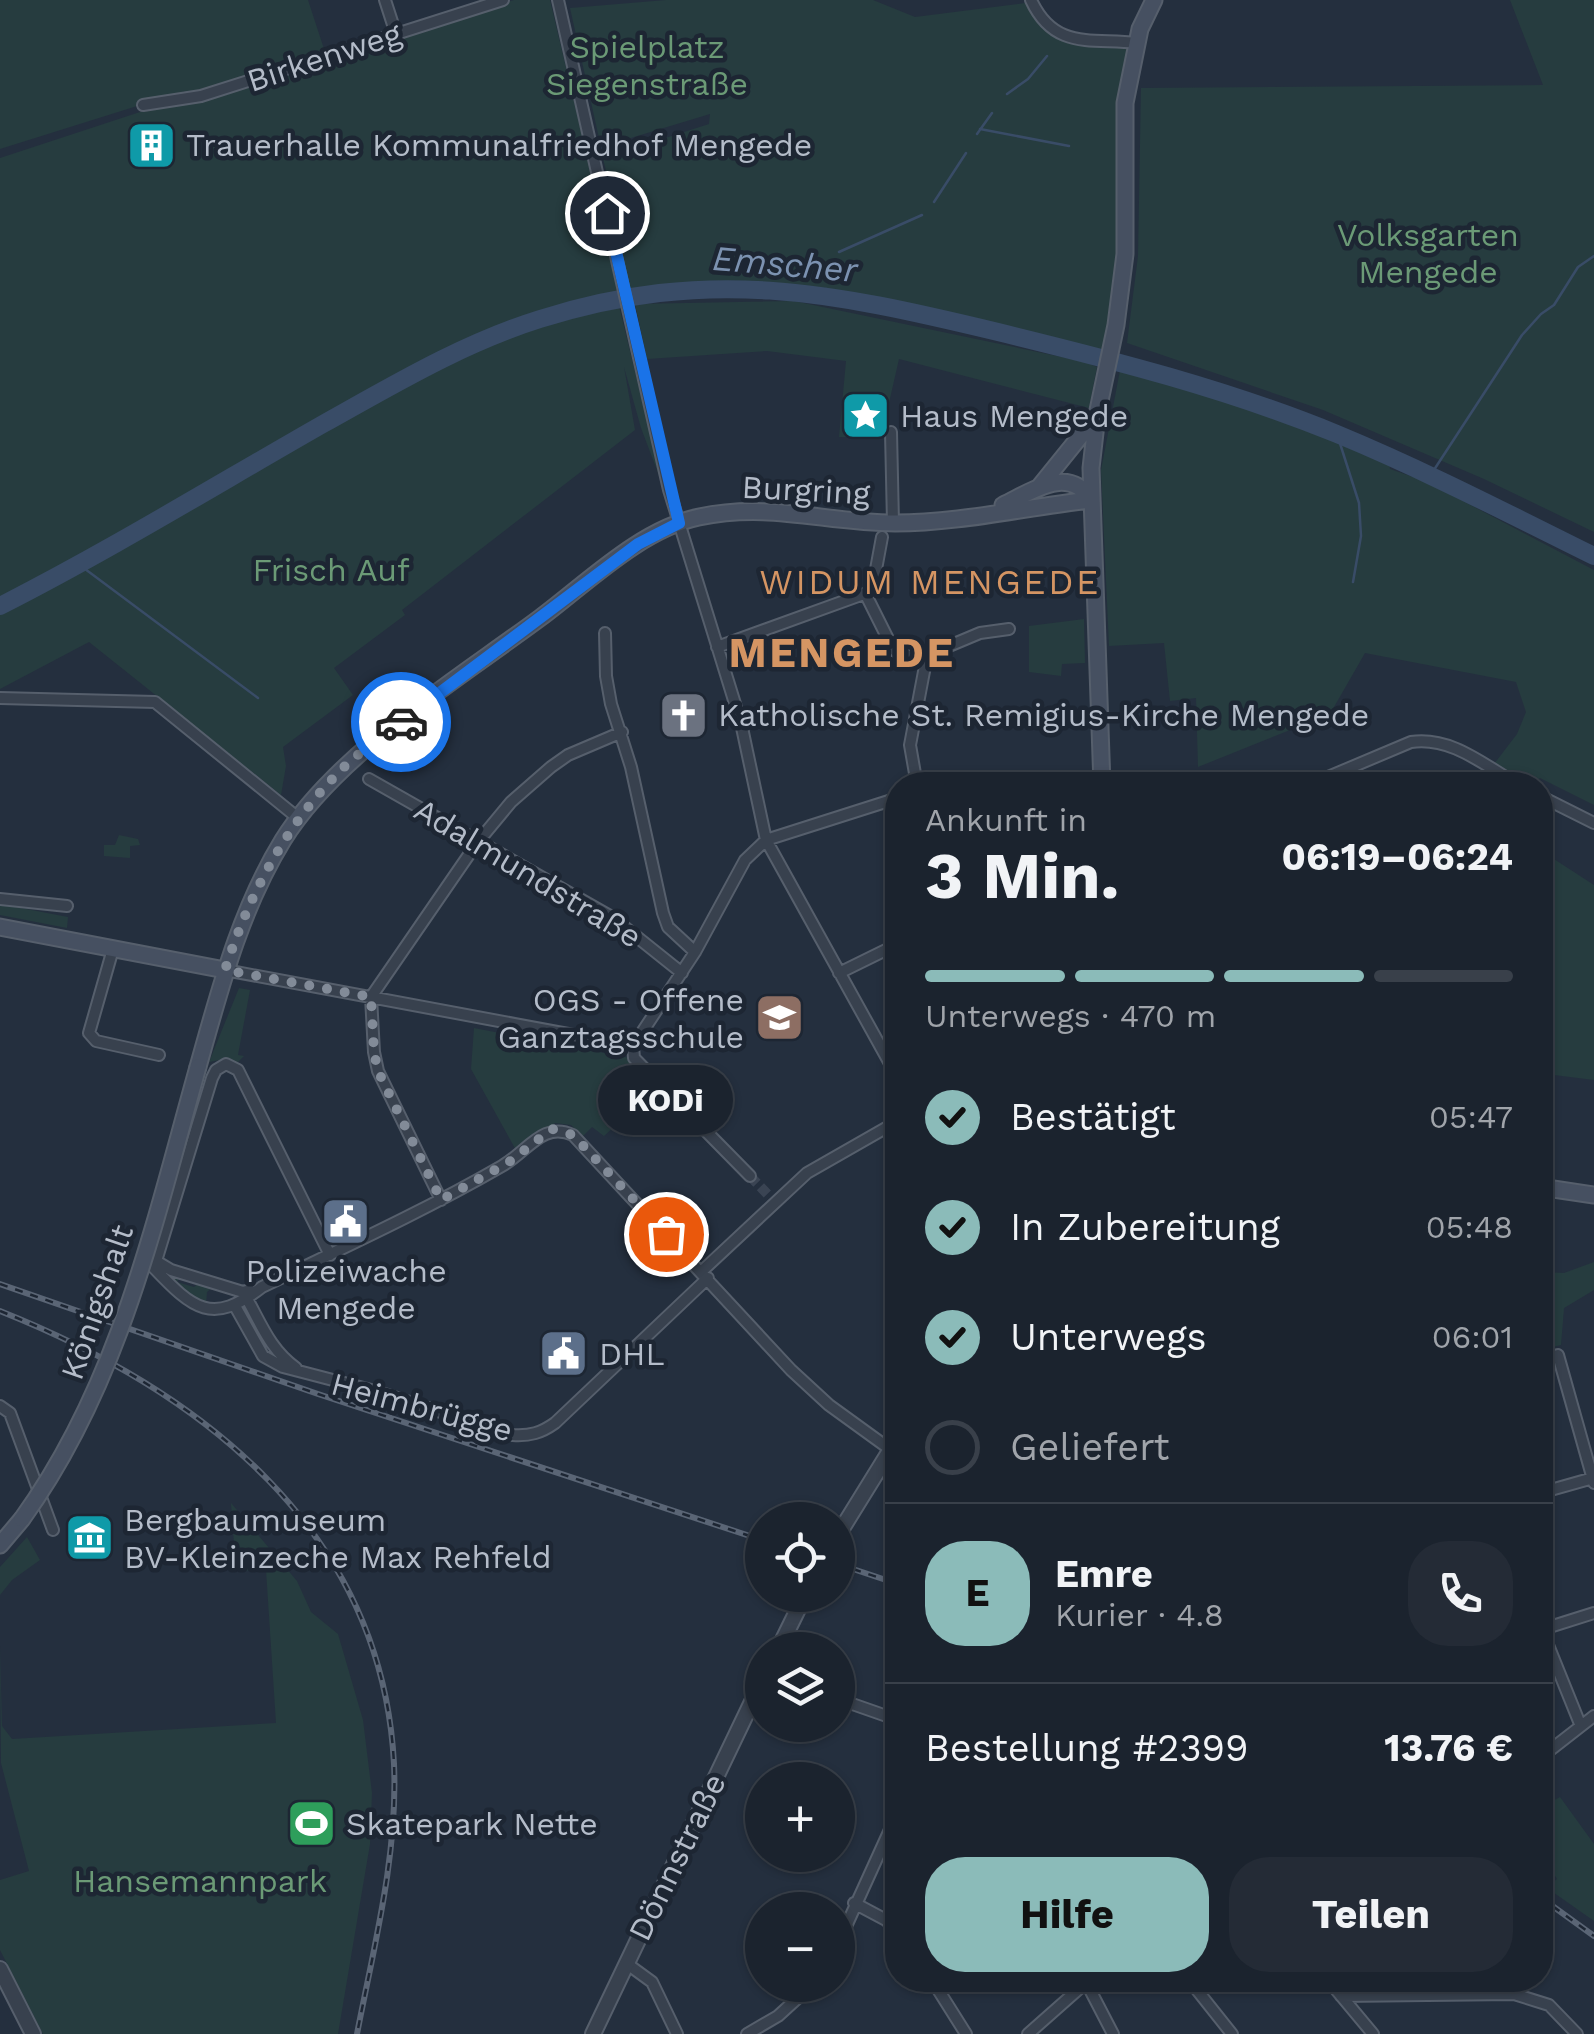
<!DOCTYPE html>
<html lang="de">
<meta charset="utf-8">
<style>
:root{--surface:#1b232e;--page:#242b36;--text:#f1f3f6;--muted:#a0a4aa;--line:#39404a;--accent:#8bbbb9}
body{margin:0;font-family:"Work Sans",sans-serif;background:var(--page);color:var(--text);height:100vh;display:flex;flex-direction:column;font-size:38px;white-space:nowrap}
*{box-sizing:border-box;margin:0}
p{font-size:32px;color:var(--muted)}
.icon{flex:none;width:55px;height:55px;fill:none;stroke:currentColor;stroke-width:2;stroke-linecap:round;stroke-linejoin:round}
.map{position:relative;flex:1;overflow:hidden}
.panel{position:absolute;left:885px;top:772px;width:668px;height:1220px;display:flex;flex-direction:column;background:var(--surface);border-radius:40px;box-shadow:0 2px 8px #0004,0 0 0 2px var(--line)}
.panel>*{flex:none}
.controls{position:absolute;left:745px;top:1502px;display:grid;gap:20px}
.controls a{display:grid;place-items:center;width:110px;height:110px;border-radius:50%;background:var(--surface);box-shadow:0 2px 8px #0004,0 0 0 2px var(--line);font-size:50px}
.pin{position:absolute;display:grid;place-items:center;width:85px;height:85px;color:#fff;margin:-42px;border:5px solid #fff;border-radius:50%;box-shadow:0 2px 10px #0007}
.courier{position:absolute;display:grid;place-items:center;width:100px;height:100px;margin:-50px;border:8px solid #1a73e8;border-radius:50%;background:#fff;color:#222;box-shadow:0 2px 12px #0007}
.bubble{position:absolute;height:70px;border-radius:35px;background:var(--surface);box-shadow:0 2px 8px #0004,0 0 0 2px var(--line);font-size:32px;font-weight:700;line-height:70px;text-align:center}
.head em{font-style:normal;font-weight:700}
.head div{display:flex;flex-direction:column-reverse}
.head{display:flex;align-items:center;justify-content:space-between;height:170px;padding:0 40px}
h1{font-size:65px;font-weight:700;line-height:75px}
.bar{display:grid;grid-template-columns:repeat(4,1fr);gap:15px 10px;align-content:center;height:120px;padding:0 40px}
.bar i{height:12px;border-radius:8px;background:var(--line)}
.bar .selected{background:var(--accent)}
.bar p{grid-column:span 4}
.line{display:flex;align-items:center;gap:25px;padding:0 40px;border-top:2px solid var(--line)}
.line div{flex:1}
.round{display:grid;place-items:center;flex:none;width:105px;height:105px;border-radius:40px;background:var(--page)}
ol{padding:0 40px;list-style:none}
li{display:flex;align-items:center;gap:30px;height:110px}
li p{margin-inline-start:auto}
li .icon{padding:10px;border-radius:50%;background:var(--accent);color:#111;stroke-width:4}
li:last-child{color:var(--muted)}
li i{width:55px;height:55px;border:5px solid var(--line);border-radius:50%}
.cta{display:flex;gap:20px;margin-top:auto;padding:20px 40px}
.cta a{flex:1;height:115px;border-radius:40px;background:var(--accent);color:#111;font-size:40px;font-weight:700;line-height:115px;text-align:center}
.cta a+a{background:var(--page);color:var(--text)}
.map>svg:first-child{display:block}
.green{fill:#263c3f}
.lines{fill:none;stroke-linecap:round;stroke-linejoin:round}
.stream{stroke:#394c67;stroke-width:2.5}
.river{stroke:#394c67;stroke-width:18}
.minor-tunnel{stroke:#3a4453;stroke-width:10;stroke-dasharray:10 5;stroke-linecap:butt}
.minor-casing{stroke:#565f6c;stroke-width:14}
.tertiary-casing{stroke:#565f6c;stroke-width:18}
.secondary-casing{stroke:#565f6c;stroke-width:19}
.minor{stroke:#38414e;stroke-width:10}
.tertiary{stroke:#38414e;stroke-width:14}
.secondary{stroke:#465061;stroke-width:15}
.rail-casing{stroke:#5a6575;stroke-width:6}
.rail{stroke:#1d2633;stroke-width:2.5;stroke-dasharray:8;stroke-linecap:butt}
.secondary-bridge-casing{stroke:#565f6c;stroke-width:19;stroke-linecap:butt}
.secondary-bridge{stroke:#465061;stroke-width:15}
.done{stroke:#828b98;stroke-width:10;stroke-dasharray:0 18}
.route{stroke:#1a73e8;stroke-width:12}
.labels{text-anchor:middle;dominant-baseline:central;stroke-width:9;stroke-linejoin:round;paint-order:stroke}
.park-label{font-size:32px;fill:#6b9a76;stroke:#1d2633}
.street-label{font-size:32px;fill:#b4bcc9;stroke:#1d2633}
.poi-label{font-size:32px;fill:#b4bcc9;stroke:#1d2633;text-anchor:start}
.water-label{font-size:35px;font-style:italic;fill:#7c92b1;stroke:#1d2633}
.neighbourhood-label{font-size:35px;letter-spacing:2.5px;fill:#d59563;stroke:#1d2633}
.district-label{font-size:42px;font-weight:bold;letter-spacing:2.5px;fill:#d59563;stroke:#1d2633}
</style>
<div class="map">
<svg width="1594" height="2034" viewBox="0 0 1594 2034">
<rect width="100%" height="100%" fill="#242f3e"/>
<path class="green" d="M0 0H308L326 55 514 0H550L609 249 623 245 603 158 709 124 710 114 601 147 570 8 666 0H873L915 17 1025 3C1058 52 1083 44 1136 43L1127 87 1126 231 1109 359C1037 342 966 324 894 309 847 299 798 288 751 288 663 286 579 303 498 335L619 306 663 486 641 428 624 367 635 430 402 610 405 615 334 668 353 695 283 747 286 766 281 795 89 642 0 689V158L140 112 185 91 0 149Z
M1510 0H1594V532L1484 479 1323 410 1127 343 1138 256 1141 88 1543 85Z
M794 301 1086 362 1097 367 1089 408 899 359 881 438 839 437 846 361 767 351 647 359 635 304Z
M1121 365 1323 433 1389 461 1390 469 1425 481 1594 570V805L1540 778 1531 785H1524L1491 768 1517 734 1526 712 1516 682 1365 653 1330 714 1198 767 1196 698 1170 701 1164 643 1109 646 1101 470Z
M1084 619 1085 663 1062 664 1061 676 1029 672V626Z
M119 835 138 839 140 845 130 846V858L104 856V845H115Z
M1540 850 1594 885V1080L1554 1075 1546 1115 1540 1114Z
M0 904 68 917 67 928 0 915Z
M239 988 250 990 238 1055 244 1056 238 1062 225 1059 209 1062Z
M474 1028 630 1058 657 1088 604 1136 592 1127 583 1136 571 1125 555 1123 517 1152 471 1069Z
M1594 1262V1290L1564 1308 1561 1345 1540 1350V1272L1564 1273Z
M172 1275 180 1276 177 1282 194 1287 200 1282 213 1287 207 1292 206 1306 170 1278Z
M231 1503 297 1581 311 1612 338 1634 363 1720 372 1793 370 1844 338 2034H43L0 1950V1880L29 1871 1 1763 0 1646 2 1726 12 1739 276 1723 266 1570 236 1571Z
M27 1537 40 1560 12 1580 0 1595V1567Z
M1560 1797 1594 1844V1921L1540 1883V1877L1550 1884 1557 1879C1542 1857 1540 1834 1540 1808Z"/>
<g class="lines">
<path class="stream" d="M1007 94 1028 79 1047 56
M980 129 1069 146
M977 134 992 113
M934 202 966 153
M839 252 922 215
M823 296 826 289
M1337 434 1359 503 1361 536 1353 582
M1430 476 1522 335 1541 314 1554 305 1578 267 1594 256
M77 563 258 698"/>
<path class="river" d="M0 606C110 550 216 485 323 424 393 385 463 343 540 319 709 266 831 292 998 332 1113 360 1227 389 1337 434 1424 470 1509 514 1594 556"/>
<path class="minor-tunnel" d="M750 1176 775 1202"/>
<defs>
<path id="minor" d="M385 0 396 34
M558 0 669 490 741 723 766 840 898 1078
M1031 0C1054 50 1091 38 1136 43
M143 105 201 96 503 0
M891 432 893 523
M866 595 892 647 896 652 926 661
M605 633 606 676 611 704 631 767 663 913 668 927 695 952
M717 647 872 591 882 537
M0 698 155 702 298 818
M369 779 612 917 682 973
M917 785 910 745 926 661 930 654 980 633 1009 629
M1309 785 1411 742C1452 736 1485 766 1519 785
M1540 796 1594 823
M0 899 67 906
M113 949 89 1033 96 1041 159 1055
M225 970 633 1046
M839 973 898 944
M633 1046 695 952 745 860 766 840 898 798
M633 1046 634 1058 750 1176
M441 1200 378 1071 374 1052 371 997 477 843 511 802 551 767 568 755 622 732
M156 1261 154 1268C193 1309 212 1326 262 1287 343 1248 424 1211 502 1166 528 1151 543 1121 573 1135L791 1370 829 1405 898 1455
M156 1261 212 1078 216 1070 226 1064 238 1070 330 1255
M156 1261 171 1270 243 1292 250 1290
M702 1271 807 1173 898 1121
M243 1292C260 1320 268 1348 296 1368
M235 1306 263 1356 283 1367 375 1391 513 1435C530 1436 541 1433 555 1423L708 1278
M1540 1360 1558 1355 1594 1483
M0 1406 10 1413 53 1530
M1540 1493 1593 1478
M1540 1625 1580 1724
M1540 1630 1594 1613
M838 1699 898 1720
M1540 1758 1594 1716
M854 1903 886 1920 898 1932
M838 1944 898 1812
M626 1963 652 1982 677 2034
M932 1980 966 2034
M1189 1980 1232 2034
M1328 1980 1373 2034
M1432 1980 1439 1993
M1086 1982 1113 2034
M1341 1996 1514 1994 1549 2005 1577 2034
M747 2034 778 2016 812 1985
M1028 2034 1089 1980"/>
<path id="tertiary" d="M838 1535 898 1438
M778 1650 805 1595
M0 1969 33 2034
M593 2034 762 1681"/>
<path id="secondary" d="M1040 486 1095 418
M1003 505C1031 492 1069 464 1091 500
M1102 785 1091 468 1097 415 1116 325 1125 254V103L1140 29 1154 0
M0 927 225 970
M198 1067C220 989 240 910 283 840 337 753 458 679 540 618 587 583 641 529 699 517 771 502 826 523 895 523 960 523 1026 507 1091 500
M1540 1187 1594 1195
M0 1545 22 1519"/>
</defs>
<use href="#minor" class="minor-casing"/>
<use href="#tertiary" class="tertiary-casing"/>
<use href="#secondary" class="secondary-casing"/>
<use href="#minor" class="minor"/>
<use href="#tertiary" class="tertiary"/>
<use href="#secondary" class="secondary"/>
<defs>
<path id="rail" d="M0 1284 318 1394 762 1540
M0 1311C201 1391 382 1530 394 1764 398 1855 374 1946 357 2034
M838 1564 898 1584
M1540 1897 1594 1936"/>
</defs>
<use href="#rail" class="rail-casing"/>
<use href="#rail" class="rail"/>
<defs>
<path id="secondary-bridge" d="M22 1519C119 1385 154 1224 198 1067"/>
</defs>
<use href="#secondary-bridge" class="secondary-bridge-casing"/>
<use href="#secondary-bridge" class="secondary-bridge"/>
</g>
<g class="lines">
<path class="done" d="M401 722C381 738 359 752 341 770 285 826 249 895 225 970L371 997 374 1052 378 1071 441 1200 509 1162 552 1129 573 1135 666 1234"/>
<path class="route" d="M401 722 638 544 679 523 607 213"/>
</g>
<defs>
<symbol id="building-square" viewBox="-11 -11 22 22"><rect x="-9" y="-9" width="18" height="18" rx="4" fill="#0f9aa8" stroke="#1d2633"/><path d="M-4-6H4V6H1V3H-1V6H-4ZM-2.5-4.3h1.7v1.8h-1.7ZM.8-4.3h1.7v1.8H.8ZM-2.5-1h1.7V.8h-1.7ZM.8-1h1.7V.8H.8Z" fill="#fff"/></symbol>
<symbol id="sight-square" viewBox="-11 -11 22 22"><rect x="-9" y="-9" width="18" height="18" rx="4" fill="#0f9aa8" stroke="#1d2633"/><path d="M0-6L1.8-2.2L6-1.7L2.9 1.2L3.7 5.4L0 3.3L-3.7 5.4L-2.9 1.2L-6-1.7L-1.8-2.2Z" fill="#fff"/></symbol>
<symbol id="church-square" viewBox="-11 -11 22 22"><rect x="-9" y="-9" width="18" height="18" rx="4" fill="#6b7280" stroke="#1d2633"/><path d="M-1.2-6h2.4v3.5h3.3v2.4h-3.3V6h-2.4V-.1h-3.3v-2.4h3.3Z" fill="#fff"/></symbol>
<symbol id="school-square" viewBox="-11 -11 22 22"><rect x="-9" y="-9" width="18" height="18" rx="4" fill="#8d6e63" stroke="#1d2633"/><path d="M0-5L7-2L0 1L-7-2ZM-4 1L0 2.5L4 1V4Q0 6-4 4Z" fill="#fff"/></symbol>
<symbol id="civic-square" viewBox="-11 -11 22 22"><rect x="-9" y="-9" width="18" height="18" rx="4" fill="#5c6f8a" stroke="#1d2633"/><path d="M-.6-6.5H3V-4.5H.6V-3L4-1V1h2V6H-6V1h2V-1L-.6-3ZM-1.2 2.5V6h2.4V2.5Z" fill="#fff"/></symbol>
<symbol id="museum-square" viewBox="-11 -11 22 22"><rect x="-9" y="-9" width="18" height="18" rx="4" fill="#0f9aa8" stroke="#1d2633"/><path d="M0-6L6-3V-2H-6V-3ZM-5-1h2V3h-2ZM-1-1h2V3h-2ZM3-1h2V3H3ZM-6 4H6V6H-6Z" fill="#fff"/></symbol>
<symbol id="stadium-square" viewBox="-11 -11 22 22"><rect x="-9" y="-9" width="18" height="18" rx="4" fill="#2e9e5b" stroke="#1d2633"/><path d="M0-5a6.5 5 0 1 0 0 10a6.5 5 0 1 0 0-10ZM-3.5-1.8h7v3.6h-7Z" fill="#fff"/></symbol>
</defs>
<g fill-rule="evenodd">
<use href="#building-square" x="124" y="118" width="55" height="55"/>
<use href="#sight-square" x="838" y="388" width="55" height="55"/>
<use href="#church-square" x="656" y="688" width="55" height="55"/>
<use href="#school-square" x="752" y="990" width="55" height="55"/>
<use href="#civic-square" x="318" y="1194" width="55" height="55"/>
<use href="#civic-square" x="536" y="1326" width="55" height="55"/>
<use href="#museum-square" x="62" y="1510" width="55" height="55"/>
<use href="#stadium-square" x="284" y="1796" width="55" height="55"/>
</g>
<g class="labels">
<g class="park-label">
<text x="647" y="47">Spielplatz<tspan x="647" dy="37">Siegenstraße</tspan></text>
<text x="1428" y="235">Volksgarten<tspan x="1428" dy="37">Mengede</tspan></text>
<text x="331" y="570">Frisch Auf</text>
<text x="200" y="1881">Hansemannpark</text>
</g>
<g class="street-label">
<text transform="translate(324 57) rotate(-18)">Birkenweg</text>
<text transform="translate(806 490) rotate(3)">Burgring</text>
<text transform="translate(528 873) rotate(31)">Adalmundstraße</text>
<text transform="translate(97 1302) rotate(-71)">Königshalt</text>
<text transform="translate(422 1407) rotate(15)">Heimbrügge</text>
<text transform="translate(677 1857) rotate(-64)">Dönnstraße</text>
</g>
<g class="poi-label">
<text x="186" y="145">Trauerhalle Kommunalfriedhof Mengede</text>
<text x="900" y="416">Haus Mengede</text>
<text x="718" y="715">Katholische St. Remigius-Kirche Mengede</text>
<text x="744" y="1000" text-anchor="end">OGS - Offene<tspan x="744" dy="37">Ganztagsschule</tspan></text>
<text x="346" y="1271" text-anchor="middle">Polizeiwache<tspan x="346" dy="37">Mengede</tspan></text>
<text x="599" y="1354">DHL</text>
<text x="124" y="1520">Bergbaumuseum<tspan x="124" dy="37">BV-Kleinzeche Max Rehfeld</tspan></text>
<text x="346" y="1824">Skatepark Nette</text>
</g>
<g class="water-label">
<text transform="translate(785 264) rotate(5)">Emscher</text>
</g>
<g class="neighbourhood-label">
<text x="930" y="582">WIDUM MENGEDE</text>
</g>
<g class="district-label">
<text x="842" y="652">MENGEDE</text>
</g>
</g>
</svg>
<div class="controls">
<a><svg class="icon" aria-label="locate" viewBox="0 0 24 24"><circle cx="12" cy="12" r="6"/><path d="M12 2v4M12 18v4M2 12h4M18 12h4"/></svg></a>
<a><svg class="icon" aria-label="layers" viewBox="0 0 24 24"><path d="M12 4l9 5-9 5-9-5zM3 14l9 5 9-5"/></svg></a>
<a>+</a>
<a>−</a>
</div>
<div class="pin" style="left:666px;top:1234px;background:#ea580c"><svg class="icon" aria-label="bag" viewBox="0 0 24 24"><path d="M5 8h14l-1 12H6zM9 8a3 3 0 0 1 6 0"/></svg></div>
<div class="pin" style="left:607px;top:213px;background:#1f2937"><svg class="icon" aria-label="home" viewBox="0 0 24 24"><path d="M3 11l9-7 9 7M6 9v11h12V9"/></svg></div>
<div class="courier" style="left:401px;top:722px"><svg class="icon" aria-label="car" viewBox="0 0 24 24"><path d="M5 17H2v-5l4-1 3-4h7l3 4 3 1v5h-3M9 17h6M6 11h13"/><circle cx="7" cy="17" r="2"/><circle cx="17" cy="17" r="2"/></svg></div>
<div class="bubble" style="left:598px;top:1065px;width:135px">KODi</div>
<section class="panel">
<div class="head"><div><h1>3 Min.</h1><p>Ankunft in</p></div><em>06:19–06:24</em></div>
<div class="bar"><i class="selected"></i><i class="selected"></i><i class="selected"></i><i></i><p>Unterwegs · 470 m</p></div>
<ol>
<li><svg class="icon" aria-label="check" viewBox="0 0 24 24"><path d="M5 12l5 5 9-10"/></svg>Bestätigt<p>05:47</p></li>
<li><svg class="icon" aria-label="check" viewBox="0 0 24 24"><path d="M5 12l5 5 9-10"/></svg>In Zubereitung<p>05:48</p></li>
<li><svg class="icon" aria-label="check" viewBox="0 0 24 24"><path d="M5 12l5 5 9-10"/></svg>Unterwegs<p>06:01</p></li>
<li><i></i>Geliefert</li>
</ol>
<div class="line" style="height:180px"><b class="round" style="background:var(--accent);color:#111">E</b><div><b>Emre</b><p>Kurier · 4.8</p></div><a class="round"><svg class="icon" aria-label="phone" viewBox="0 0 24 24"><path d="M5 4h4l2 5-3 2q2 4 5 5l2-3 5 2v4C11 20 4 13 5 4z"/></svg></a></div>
<div class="line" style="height:130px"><div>Bestellung #2399</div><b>13.76 €</b></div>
<div class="cta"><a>Hilfe</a><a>Teilen</a></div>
</section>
</div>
